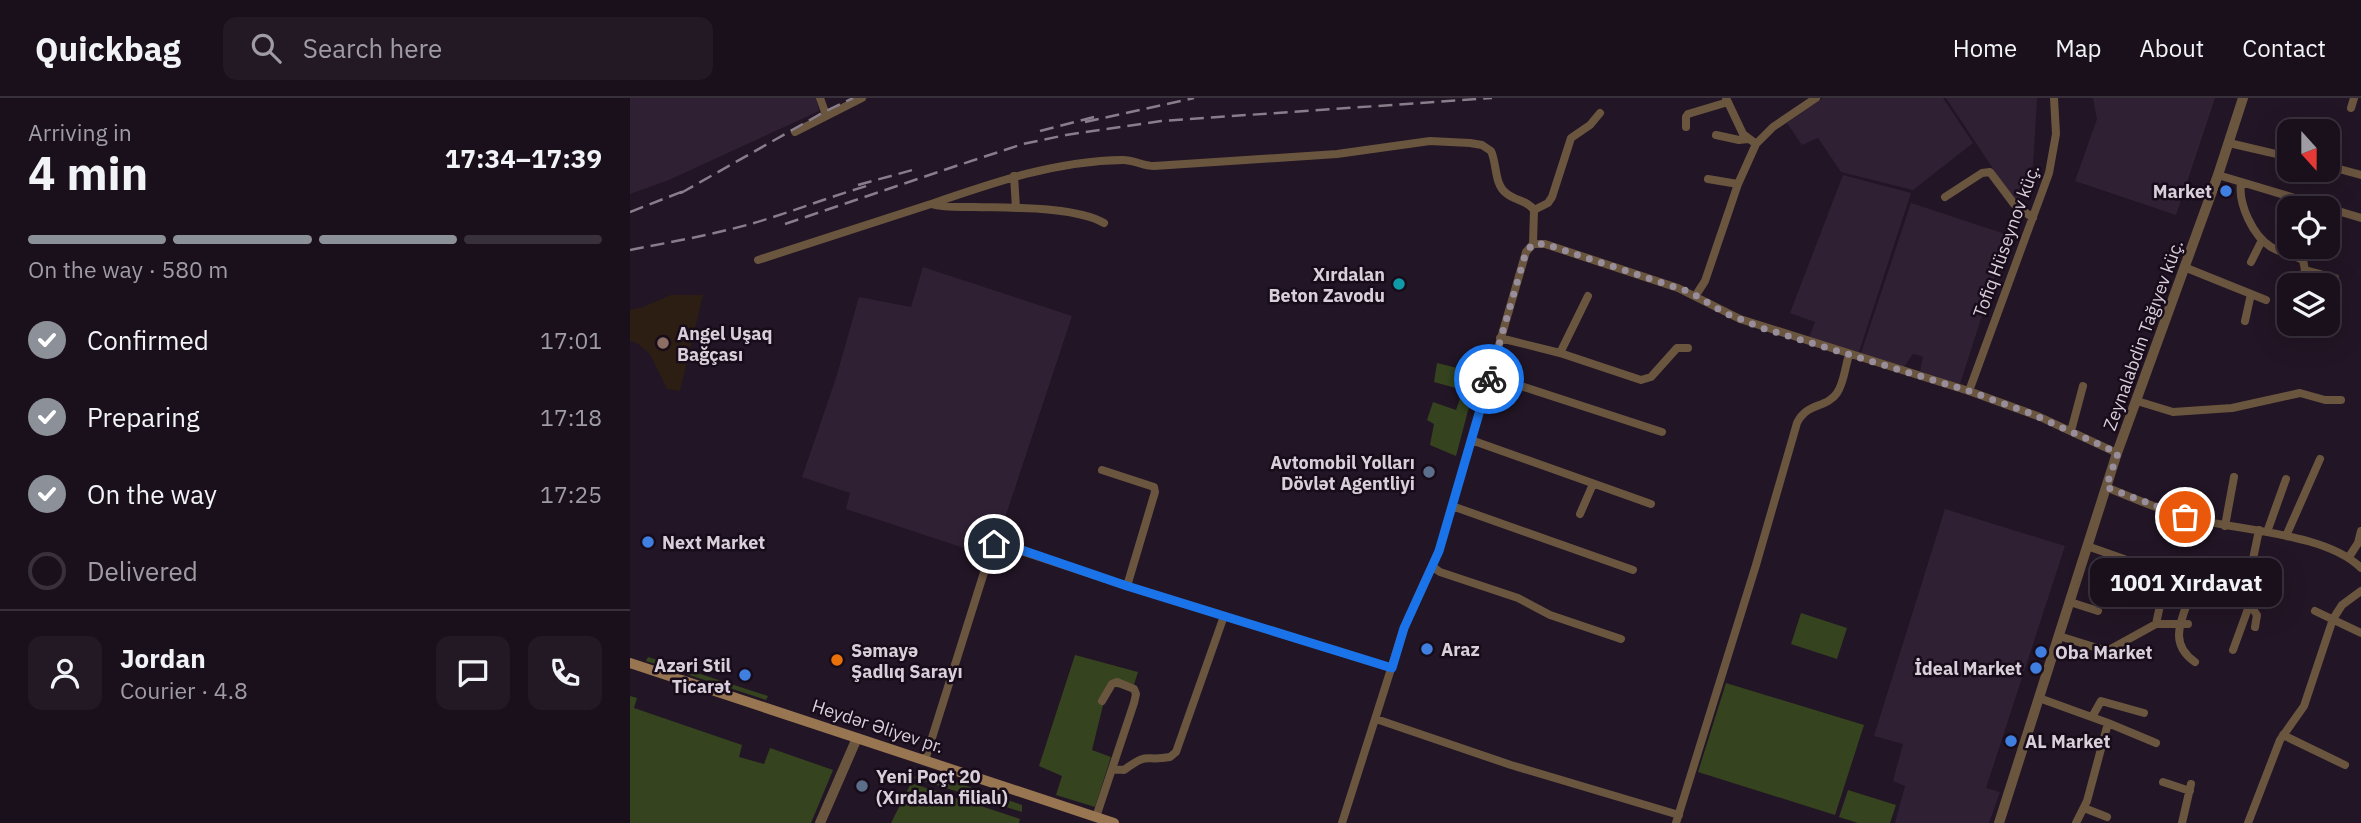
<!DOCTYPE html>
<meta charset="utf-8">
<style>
:root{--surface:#1a101c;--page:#231925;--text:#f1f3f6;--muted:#9f9da3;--line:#38303b;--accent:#8c9099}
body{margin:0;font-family:"IBM Plex Sans",sans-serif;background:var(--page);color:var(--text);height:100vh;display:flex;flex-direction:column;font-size:26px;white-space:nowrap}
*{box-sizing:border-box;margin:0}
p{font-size:23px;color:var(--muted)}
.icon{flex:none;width:38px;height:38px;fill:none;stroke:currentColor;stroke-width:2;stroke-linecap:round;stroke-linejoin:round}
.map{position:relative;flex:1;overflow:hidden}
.panel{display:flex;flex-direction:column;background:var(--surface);width:630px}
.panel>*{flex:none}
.needle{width:46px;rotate:159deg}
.tools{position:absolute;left:1647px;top:21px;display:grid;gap:14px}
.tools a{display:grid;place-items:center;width:63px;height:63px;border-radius:14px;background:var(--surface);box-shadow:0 7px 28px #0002,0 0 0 2px var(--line);font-size:35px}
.pin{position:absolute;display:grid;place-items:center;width:60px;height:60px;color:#fff;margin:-30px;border:4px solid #fff;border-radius:50%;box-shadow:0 2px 7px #0007}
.courier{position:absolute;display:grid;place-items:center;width:70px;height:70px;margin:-35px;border:5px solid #1a73e8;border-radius:50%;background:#fff;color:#222;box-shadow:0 2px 9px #0007}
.bubble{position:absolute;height:49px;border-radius:14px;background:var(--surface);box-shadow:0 7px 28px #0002,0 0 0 2px var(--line);font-size:23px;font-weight:800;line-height:49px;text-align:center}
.headline em{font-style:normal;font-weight:800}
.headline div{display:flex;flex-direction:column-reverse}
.headline{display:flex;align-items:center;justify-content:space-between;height:119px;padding:0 28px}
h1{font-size:46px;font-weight:800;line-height:52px}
.bar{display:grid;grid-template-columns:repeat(4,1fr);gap:10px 7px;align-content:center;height:84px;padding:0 28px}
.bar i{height:9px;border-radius:5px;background:var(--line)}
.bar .current{background:var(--accent)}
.bar p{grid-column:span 4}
.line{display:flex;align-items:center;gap:18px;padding:0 28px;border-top:2px solid var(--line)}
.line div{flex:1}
.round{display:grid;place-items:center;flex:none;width:74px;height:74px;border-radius:14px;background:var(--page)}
ol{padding:0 28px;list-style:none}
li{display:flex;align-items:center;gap:21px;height:77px}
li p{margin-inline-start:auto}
li .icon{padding:7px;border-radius:50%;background:var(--accent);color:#fff;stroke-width:4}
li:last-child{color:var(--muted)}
li i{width:38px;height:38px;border:4px solid var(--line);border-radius:50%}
header{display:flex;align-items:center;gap:42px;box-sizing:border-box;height:98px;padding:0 35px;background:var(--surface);border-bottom:2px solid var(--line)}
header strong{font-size:33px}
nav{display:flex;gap:38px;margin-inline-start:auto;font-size:24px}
.search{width:490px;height:63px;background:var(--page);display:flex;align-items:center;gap:18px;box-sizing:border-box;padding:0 24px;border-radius:14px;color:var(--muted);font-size:26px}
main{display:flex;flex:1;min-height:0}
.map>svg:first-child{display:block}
.built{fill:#302034}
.education{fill:#2c1e13}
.green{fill:#35441e}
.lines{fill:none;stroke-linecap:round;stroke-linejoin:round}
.minor{stroke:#6a553f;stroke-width:8}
.tertiary{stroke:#6a553f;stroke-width:10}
.secondary{stroke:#987652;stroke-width:10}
.rail{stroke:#887d8b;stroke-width:2.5;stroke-dasharray:14 7;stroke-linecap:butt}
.done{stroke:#988e9b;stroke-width:7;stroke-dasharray:0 12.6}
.route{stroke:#1a73e8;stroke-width:9}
.shop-dot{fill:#3f7fe0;stroke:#180c1b;stroke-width:2.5}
.culture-dot{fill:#0f9aa8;stroke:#180c1b;stroke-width:2.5}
.education-dot{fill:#8d6e63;stroke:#180c1b;stroke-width:2.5}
.service-dot{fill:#5c6f8a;stroke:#180c1b;stroke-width:2.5}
.food-dot{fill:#e8710a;stroke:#180c1b;stroke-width:2.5}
.labels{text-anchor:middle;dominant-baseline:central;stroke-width:5;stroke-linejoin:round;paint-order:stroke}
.poi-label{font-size:18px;font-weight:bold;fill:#d8cfda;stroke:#180c1b;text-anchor:start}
.street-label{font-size:18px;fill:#d8cfda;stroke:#180c1b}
</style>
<header>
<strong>Quickbag</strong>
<div class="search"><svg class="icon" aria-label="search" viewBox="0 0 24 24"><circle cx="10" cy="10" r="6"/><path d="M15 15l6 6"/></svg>Search here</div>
<nav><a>Home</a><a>Map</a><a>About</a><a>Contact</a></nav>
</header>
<main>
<section class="panel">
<div class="headline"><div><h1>4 min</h1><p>Arriving in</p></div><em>17:34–17:39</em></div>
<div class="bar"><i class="current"></i><i class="current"></i><i class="current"></i><i></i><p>On the way · 580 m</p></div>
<ol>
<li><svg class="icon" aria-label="check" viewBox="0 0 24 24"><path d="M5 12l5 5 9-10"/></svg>Confirmed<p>17:01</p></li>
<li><svg class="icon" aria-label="check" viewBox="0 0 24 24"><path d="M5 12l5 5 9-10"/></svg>Preparing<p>17:18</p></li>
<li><svg class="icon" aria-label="check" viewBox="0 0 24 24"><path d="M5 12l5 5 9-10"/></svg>On the way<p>17:25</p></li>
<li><i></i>Delivered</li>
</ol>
<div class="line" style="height:126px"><a class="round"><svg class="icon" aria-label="person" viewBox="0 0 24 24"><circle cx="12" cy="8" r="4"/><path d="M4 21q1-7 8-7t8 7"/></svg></a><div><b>Jordan</b><p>Courier · 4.8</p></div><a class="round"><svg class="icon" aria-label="chat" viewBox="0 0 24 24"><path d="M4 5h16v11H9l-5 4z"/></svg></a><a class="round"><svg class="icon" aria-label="phone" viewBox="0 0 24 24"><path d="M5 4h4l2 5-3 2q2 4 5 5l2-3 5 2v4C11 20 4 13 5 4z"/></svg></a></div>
</section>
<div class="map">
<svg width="1731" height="725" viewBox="0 0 1731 725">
<rect width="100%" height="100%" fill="#221525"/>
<path class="built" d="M0 0H186L189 13 39 82 0 96Z
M1193 0H1313L1343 45 1283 92 1211 74 1188 40 1172 47 1157 25Z
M1316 0H1407L1403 67 1388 105H1386Z
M1463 0H1585L1546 117 1445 83 1467 21Z
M1213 77 1281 95 1229 254 1179 239 1185 224 1160 215Z
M1281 105 1378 137 1330 286 1290 273 1293 259 1288 257 1283 256 1274 269 1231 255Z
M293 169 442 218 369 438 347 431 340 452 216 411 220 395 172 379 206 280 229 199 281 209Z
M1315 411 1435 448 1356 690 1370 694 1359 725H1265L1275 688 1263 683 1273 646 1244 638Z"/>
<path class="education" d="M41 197H73L50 293 37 291 20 256 8 246 0 243V212L13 209Z"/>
<path class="green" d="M807 265 848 275 826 358 800 347 804 326 797 322 803 304 826 312 833 292 804 284Z
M1171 515 1217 530 1207 561 1161 546Z
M445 557 508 574 502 593 478 587 462 652 481 659 465 709 426 697 432 678 409 668Z
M18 559 138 598 136 602 16 563Z
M1096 585 1234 627 1205 717 1068 674Z
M0 598 7 600 4 610 112 647 109 659 134 666 140 650 203 672 181 725H0Z
M291 672 392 707V714L284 680Z
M281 685 390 721 389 725H261Z
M1218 692 1266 707 1260 725H1228L1209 719Z"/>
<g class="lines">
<path class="minor" d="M190 0 196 17
M1096 0 1113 36 1126 46
M1721 10 1724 0
M1056 29V19L1058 16 1098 4
M165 34 232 0
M1086 37 1109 42 1118 41
M1599 45 1659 59
M1698 68 1731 77
M1588 77 1731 120
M384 78 386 110
M1078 81 1108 86
M1611 85C1608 106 1623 138 1641 149 1651 155 1663 156 1673 162L1675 172 1670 187
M1315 99 1352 75 1360 74 1384 106 1403 120
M301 106C365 84 425 63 493 62 504 62 513 68 524 68L707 56 800 43 840 45 852 47 861 53C867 65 864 86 876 95 885 103 897 102 904 112L903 146
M904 112 918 105 922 99 941 40 960 27 970 15
M903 146H915L1048 190 1110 221 1339 293 1410 319 1487 355
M128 162 301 106C315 110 330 109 345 109 379 110 445 108 474 125
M1621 164 1632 142
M1554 169 1636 202
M1675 172 1705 180
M1066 197 1075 183 1108 86 1126 46 1143 29 1186 0
M1615 223 1621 196
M870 240 930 255 1011 282 1021 279 1047 250H1058
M930 255 958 198
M860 278 1032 334
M1339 293 1419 75 1426 36 1424 0
M1507 303 1543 314 1602 310 1670 295 1695 302H1711
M1441 333 1453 288
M841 342 1021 406
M472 372 524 389 525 394 497 488
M1476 389C1503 400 1529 412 1557 419 1606 433 1695 434 1731 470
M822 408 1003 472
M950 416 963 386
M1595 428 1604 379
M1637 434 1656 381
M1656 438 1690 361
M1457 448 1514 468
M1719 459 1728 445 1731 433
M803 469 810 474 888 500 920 517 991 541
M1440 504 1468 513
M1557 506C1548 529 1542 548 1565 564
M1685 513 1731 535
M1526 526 1535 484
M1625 529 1627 517 1615 500 1629 432
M1429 538 1477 553 1526 526H1558
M1603 552 1619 508
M1409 600 1478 625 1526 645
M472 603 482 586 487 584 504 591 506 596 504 605 482 671
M1462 619 1471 603 1514 615
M746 621 881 667 1049 717
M1653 637 1715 667
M295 662 362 449 367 445 497 488 762 570
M1533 684 1560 693
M1454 710 1477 719
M466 719 482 671 494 672C520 653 513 664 540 659L546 654 594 518
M712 725 774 530 809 453 896 154 903 146
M1046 725 1126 467 1167 325C1177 304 1196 311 1207 295 1214 285 1215 269 1219 257
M1446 725 1457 703 1478 625
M1552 725 1561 686
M1618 725 1650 642 1674 608 1703 521 1712 507 1731 493"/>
<path class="tertiary" d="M190 725 227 640
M1369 725 1487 355 1588 77 1613 0"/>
<path class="secondary" d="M0 565 484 725"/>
<path class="rail" d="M455 24 564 0
M410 33 464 19
M228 87 286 71
M51 95 194 14 223 0
M0 114 59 91
M155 126 329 67 393 46 436 37 531 23 862 0
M0 152C46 143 93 135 137 121 172 110 205 97 240 87"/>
</g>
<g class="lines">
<path class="done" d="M859 281 896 154 903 146H915L1060 194 1095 215 1132 230 1339 293 1402 316 1488 355 1476 389 1555 419"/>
<path class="route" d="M364 446 371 445 497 488 762 570 774 530 809 453 859 281"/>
</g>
<g class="shop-dot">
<circle cx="1596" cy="93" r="7"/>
<circle cx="18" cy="444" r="7"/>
<circle cx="797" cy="551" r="7"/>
<circle cx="1411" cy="554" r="7"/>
<circle cx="1406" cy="570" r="7"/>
<circle cx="115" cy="577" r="7"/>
<circle cx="1381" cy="643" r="7"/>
</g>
<circle class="culture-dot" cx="769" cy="186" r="7"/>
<circle class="education-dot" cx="33" cy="245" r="7"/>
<g class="service-dot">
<circle cx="799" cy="374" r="7"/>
<circle cx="232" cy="688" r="7"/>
</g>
<circle class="food-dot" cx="207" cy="562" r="7"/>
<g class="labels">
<g class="poi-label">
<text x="1582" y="93" text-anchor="end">Market</text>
<text x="755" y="176" text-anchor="end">Xırdalan<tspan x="755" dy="21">Beton Zavodu</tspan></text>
<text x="47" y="235">Angel Uşaq<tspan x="47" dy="21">Bağçası</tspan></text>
<text x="785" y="364" text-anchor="end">Avtomobil Yolları<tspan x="785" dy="21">Dövlət Agentliyi</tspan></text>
<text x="32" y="444">Next Market</text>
<text x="811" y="551">Araz</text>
<text x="221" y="552">Səmayə<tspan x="221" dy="21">Şadlıq Sarayı</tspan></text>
<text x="1425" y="554">Oba Market</text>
<text x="101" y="567" text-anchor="end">Azəri Stil<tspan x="101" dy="21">Ticarət</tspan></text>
<text x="1392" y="570" text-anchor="end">İdeal Market</text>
<text x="1395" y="643">AL Market</text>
<text x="246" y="678">Yeni Poçt 20<tspan x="246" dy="21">(Xırdalan filialı)</tspan></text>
</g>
<g class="street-label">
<text transform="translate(1376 143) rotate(-70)">Tofiq Hüseynov küç.</text>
<text transform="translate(1513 237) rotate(-70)">Zeynalabdin Tağıyev küç.</text>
<text transform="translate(248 628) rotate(18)">Heydər Əliyev pr.</text>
</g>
</g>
</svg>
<div class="tools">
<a><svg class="needle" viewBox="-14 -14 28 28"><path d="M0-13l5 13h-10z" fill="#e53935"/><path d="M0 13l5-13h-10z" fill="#9f9da3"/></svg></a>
<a><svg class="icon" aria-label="locate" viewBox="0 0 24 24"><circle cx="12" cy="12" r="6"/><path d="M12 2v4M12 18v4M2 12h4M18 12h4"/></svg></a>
<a><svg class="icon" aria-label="layers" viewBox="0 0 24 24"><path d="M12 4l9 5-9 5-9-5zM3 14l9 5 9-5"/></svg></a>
</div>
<div class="pin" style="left:1555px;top:419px;background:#ea580c"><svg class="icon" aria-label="bag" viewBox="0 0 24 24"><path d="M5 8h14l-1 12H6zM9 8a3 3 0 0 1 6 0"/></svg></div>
<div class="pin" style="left:364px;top:446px;background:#1f2937"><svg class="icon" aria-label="home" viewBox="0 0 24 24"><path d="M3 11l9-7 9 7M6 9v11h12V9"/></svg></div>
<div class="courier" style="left:859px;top:281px"><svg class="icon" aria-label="bike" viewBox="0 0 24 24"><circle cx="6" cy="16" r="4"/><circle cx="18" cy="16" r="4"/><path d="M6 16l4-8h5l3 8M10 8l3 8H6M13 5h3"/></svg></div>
<div class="bubble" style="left:1460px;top:460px;width:192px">1001 Xırdavat</div>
</div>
</main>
